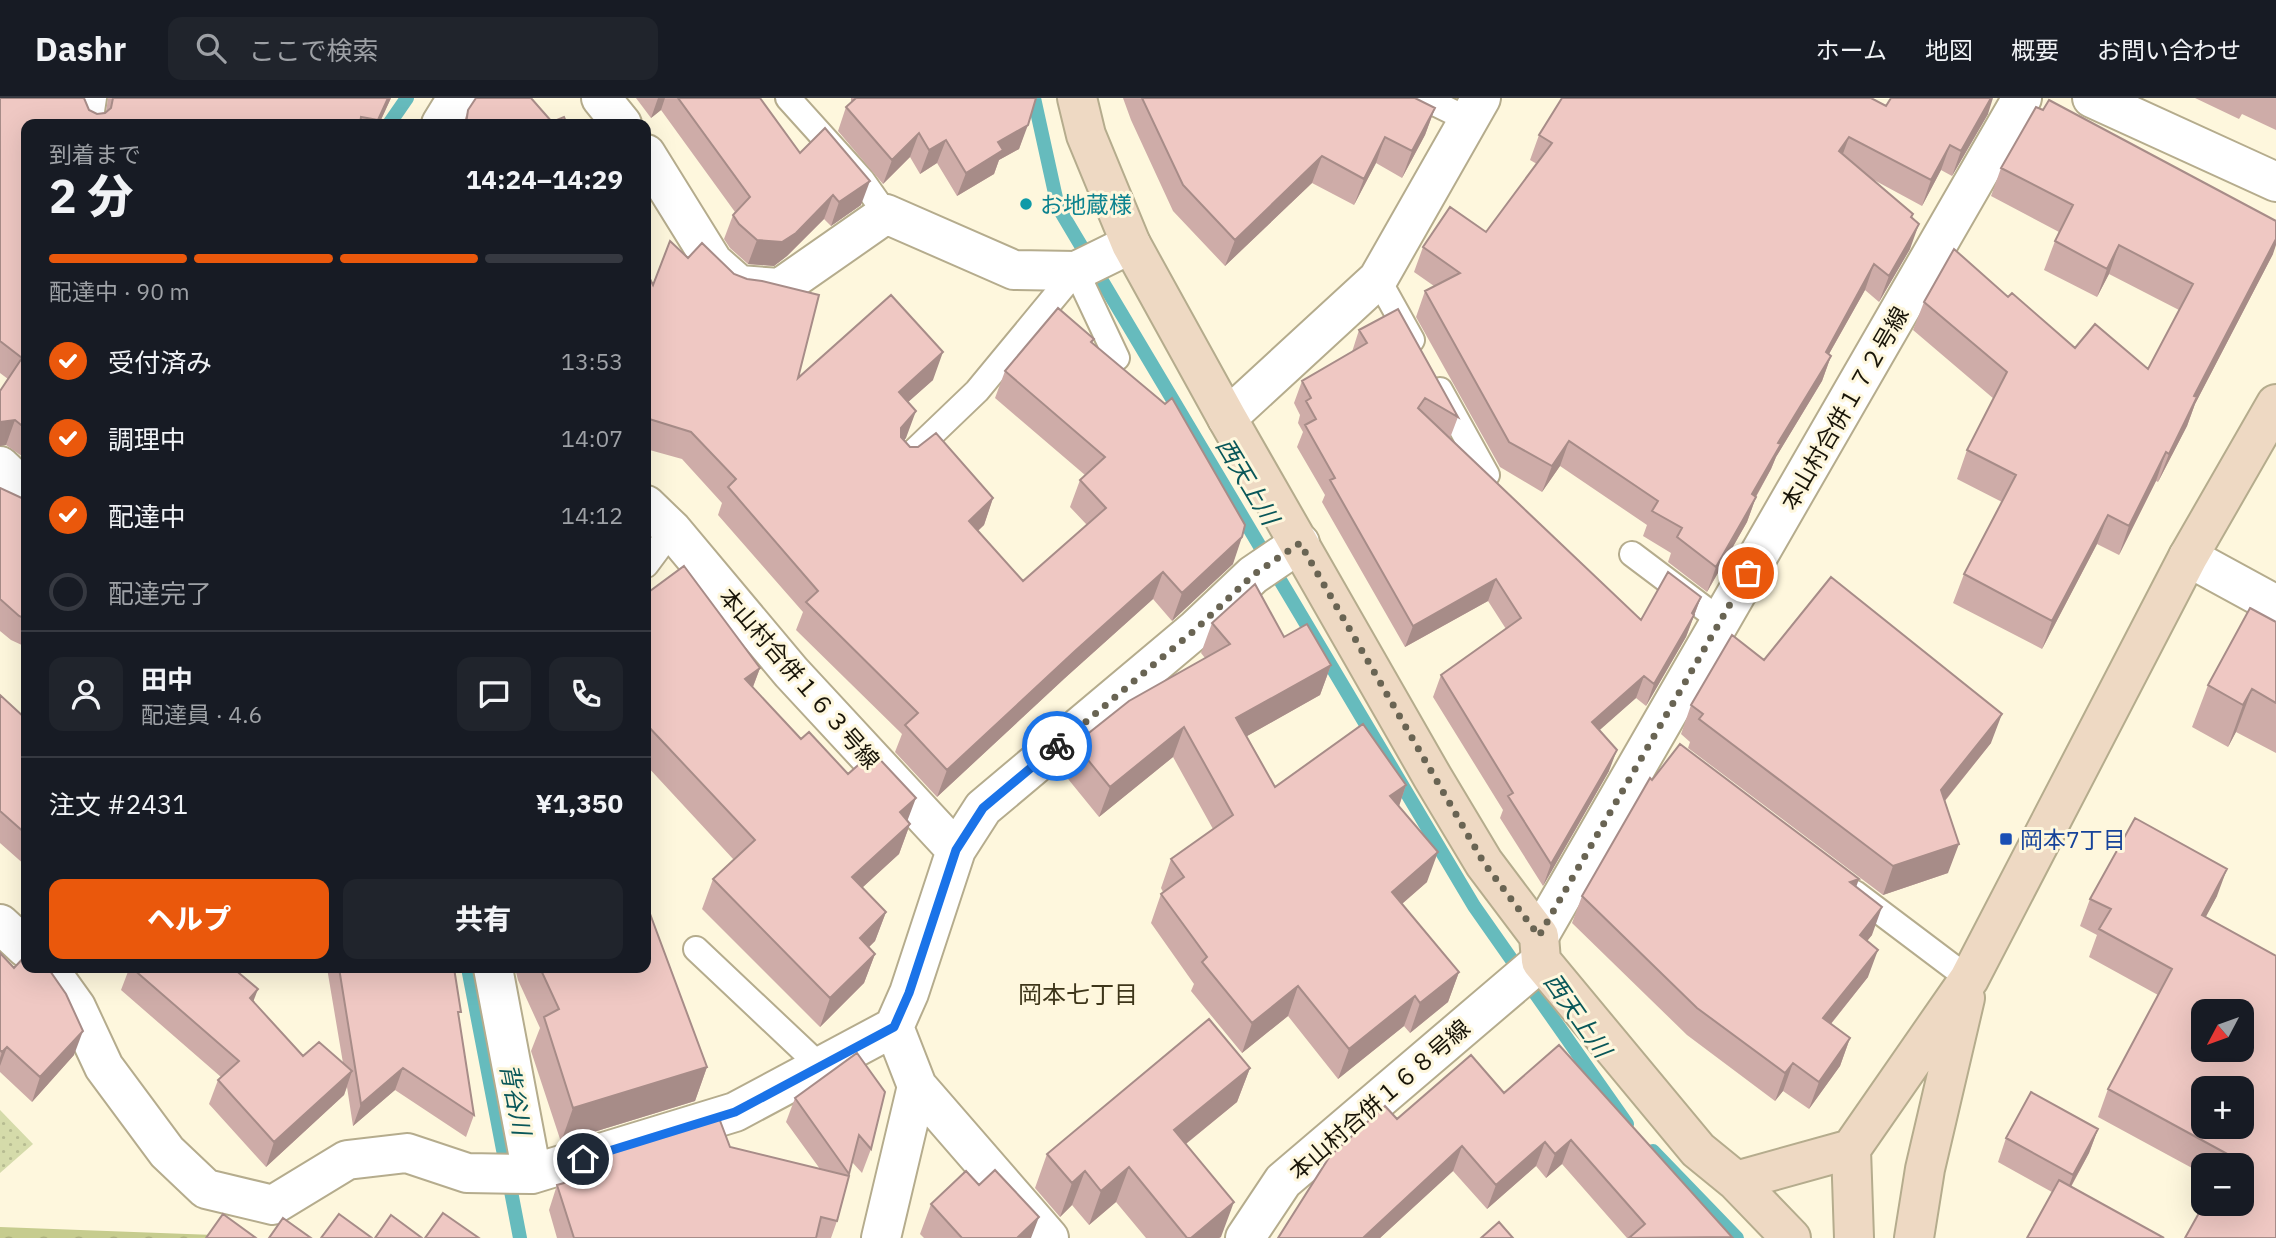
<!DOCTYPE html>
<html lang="ja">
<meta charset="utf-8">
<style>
:root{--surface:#171b24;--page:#20242c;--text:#f1f3f6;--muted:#9ea1a6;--line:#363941;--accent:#ea580c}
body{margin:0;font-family:"IBM Plex Sans","Noto Sans JP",sans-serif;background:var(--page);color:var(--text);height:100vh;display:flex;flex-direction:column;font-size:26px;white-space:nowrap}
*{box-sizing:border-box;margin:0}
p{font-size:23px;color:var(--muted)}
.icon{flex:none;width:38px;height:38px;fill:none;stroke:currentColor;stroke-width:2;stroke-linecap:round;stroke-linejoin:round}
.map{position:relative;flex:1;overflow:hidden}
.details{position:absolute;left:21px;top:21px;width:630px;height:854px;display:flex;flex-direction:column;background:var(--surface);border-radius:14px;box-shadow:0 7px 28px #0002}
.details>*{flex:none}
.needle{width:46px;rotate:229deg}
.tools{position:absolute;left:2191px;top:901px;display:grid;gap:14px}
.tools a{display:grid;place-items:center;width:63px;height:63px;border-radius:14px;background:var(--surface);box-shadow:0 7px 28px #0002;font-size:35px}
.pin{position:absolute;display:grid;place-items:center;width:60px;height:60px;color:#fff;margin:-30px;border:4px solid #fff;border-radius:50%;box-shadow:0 2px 7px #0007}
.courier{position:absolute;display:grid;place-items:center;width:70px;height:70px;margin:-35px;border:5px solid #1a73e8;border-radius:50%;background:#fff;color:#222;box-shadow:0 2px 9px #0007}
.summary em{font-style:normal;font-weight:800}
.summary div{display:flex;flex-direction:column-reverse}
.summary{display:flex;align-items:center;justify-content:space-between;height:119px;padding:0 28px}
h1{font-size:46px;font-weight:800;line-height:52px}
.bar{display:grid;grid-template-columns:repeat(4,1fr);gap:10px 7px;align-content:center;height:84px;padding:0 28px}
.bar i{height:9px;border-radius:5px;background:var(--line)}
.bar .active{background:var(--accent)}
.bar p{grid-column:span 4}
.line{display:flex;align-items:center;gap:18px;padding:0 28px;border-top:2px solid var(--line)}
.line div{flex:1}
.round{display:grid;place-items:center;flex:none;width:74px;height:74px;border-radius:14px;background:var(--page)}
ol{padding:0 28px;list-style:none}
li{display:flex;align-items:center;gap:21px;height:77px}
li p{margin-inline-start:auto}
li .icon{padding:7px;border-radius:50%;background:var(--accent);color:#fff;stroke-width:4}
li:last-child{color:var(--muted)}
li i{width:38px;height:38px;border:4px solid var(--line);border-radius:50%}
.action{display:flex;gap:14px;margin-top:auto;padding:14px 28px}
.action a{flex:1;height:80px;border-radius:14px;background:var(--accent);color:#fff;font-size:28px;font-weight:800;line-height:80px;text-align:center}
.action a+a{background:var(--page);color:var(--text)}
header{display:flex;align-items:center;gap:42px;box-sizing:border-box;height:98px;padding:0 35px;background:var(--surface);border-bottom:2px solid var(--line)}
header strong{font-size:33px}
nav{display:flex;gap:38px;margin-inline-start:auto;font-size:24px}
.search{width:490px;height:63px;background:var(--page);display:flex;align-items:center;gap:18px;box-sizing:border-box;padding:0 24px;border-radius:14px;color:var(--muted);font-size:26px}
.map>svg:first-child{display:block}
.forest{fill:url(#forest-crowns)}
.park{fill:url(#park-dots)}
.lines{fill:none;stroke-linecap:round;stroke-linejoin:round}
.stream{stroke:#66bbbd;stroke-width:14}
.lane-casing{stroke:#b5ac8d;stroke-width:28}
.street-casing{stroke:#b5ac8d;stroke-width:42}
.secondary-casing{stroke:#b5ac8d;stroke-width:42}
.lane{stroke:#fff;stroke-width:24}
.street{stroke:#fff;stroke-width:38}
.secondary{stroke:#eed9c3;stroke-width:38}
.wall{fill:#ceaca8}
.shaded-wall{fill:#a78c88}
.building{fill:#efc8c3;stroke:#a78c88;stroke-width:2;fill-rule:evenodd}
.done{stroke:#696453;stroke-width:7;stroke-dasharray:0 12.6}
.route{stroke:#1a73e8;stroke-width:9}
.culture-dot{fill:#0f9aa8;stroke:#fef7dd;stroke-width:2.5}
.transit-dot{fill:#1a4fb4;stroke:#fef7dd;stroke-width:2.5}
.labels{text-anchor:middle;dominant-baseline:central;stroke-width:6;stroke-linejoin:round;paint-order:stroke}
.culture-label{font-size:23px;fill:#0d838f;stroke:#fef7dd;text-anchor:start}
.street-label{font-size:23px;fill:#191509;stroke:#fef7dd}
.transit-label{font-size:23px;fill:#164399;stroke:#fef7dd;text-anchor:start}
.water-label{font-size:24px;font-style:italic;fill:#095759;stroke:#fef7dd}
.neighbourhood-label{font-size:24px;fill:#3e361a;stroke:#fef7dd}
</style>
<header>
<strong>Dashr</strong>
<div class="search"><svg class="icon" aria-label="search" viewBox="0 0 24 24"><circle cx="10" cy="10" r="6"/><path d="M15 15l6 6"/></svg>ここで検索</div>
<nav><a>ホーム</a><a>地図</a><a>概要</a><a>お問い合わせ</a></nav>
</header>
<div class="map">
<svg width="2276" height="1140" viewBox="0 0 2276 1140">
<defs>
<pattern id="forest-crowns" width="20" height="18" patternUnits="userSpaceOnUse" patternTransform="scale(1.75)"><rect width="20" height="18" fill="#c6cc8e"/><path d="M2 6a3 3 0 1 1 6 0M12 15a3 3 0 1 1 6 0" fill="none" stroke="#aaae79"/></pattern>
<pattern id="park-dots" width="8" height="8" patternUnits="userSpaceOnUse" patternTransform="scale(1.75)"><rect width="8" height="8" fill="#d5dbaa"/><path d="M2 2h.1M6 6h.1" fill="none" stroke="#b6bb91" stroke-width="1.8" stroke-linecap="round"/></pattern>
</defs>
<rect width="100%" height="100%" fill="#fef7dd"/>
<path class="forest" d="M0 1129 214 1137 212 1140H0Z"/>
<path class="park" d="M0 1012 33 1046 0 1075Z"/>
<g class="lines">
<path class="stream" d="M1034 0 1058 109 1474 808 1627 1026
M389 26 407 0
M468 870 520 1140
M1653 1053 1737 1140"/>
<defs>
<path id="lane" d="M788 0 862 82 886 116
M1424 0 1469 22
M90 26 94 0
M1378 181 1412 242
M1440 292 1487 377
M905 362 977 293 1076 173 1117 260
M1632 456 1721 523
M646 467 672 432
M1855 795 1969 881
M696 851 820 968"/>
<path id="street" d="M601 0 622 26
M2092 0 2276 84
M441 26 457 0
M646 56 713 164 739 187 780 190 886 116 1014 172 1076 173 1131 146
M1227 320 1378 181 1481 0
M0 368 26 393
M646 407 672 432 791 574 956 752
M2188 459 2276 507
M0 826 26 850
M1539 838 2022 0
M48 870 76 909 104 969 167 1054 206 1091 273 1107 347 1062 407 1055 467 1075 532 1076 735 1014 894 929
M493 870 532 1076
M917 988 1049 1140
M881 1140 917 988 894 929 909 895 956 752 983 710 1196 531 1253 477 1300 445
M1245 1140 1283 1083 1541 863"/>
<path id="secondary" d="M1077 0 1086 37 1131 146 1227 320 1433 680 1484 765 1539 838 1541 863 1698 1052 1736 1083 1791 1140
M1851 1051 1854 1140
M1736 1083 1851 1051 1969 881 2188 459 2276 306
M1914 1140 1925 1071 1965 900"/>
</defs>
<use href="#lane" class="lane-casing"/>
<use href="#street" class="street-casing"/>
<use href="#secondary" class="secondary-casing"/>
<use href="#lane" class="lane"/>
<use href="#street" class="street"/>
<use href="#secondary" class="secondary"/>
</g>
<path class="wall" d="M0 0 89 12 97 16 106 14 108 0H391L379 26H26V361L6 347 8 281 0 275Z
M636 0H760L800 55 861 107 831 128 824 121 787 158 774 168 748 166 730 150 724 141 733 117 735 114 661 12 651 20Z
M851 0H1036L1019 51 999 62 994 76 957 98 937 65 920 76 910 59 883 86 838 33 846 9 851 5Z
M1123 0H1415L1435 10 1425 37 1402 80 1376 65 1354 107 1312 85 1225 168 1173 113 1131 22Z
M2195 0H2276V32L2242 16 2239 21Z
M1886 8 1988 16 1952 78 1941 72 1922 108 1874 82 1913 116 1912 120 1910 151 1879 204 1865 192 1829 256 1831 258 1822 283 1776 359 1771 371 1756 399 1747 424 1707 494 1668 464 1671 455 1643 438 1647 427 1560 368 1542 394 1500 369 1416 219 1425 193 1434 188 1414 174 1423 149 1486 134 1537 66 1530 62 1539 37Z
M468 12 552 24 567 26H463Z
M2001 70 2273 156 2195 306 2187 328 2158 384 2156 383 2119 457 2097 446 2042 551 1953 505 1964 476 2002 404 1957 381 1967 352 1994 301 1913 232 1924 204 2008 199 2075 250 2148 271 2179 212 2109 176 2097 199 2044 172 2055 143 2059 134 1991 98Z
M646 173 653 187 798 280 933 282 908 304 906 340 904 342 910 349 993 400 984 427 978 433 1023 483 1087 427 1070 409 1080 382 1085 377 995 300 1005 273 1092 245 1233 466 1172 523 1153 501 1065 580 937 699 895 654 902 636 796 532 803 514 718 417 722 405 682 361 646 351Z
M1359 232 1458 319 1450 340 1641 522 1701 499 1686 539 1646 608 1636 600 1599 632 1609 673 1543 788 1500 720 1503 712 1433 599 1441 577 1506 531 1488 503 1405 549 1322 404 1325 397 1297 349 1303 334 1298 325 1300 317 1294 305 1302 283 1352 254Z
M0 390 26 402V549L11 542 0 533Z
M646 496 760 570 753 589 801 641 848 676 910 726 899 756 862 790 886 814 875 843 869 849 875 856 864 885 820 929 702 811 713 781 734 762 646 667Z
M2276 524V655L2236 634 2228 649 2192 629 2208 587Z
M1212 525 1284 539 1331 567 1320 597 1247 638 1275 689 1406 687 1399 708 1427 784 1402 806 1459 874 1448 904 1410 935 1404 928 1338 981 1288 918 1242 955 1191 893 1194 886 1151 825 1161 796 1163 794 1161 790 1171 761 1213 731 1173 659 1099 719 1064 676 1075 646 1205 560 1201 555Z
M1764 562 1991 645 1945 703 1948 775 1883 797 1688 650 1690 644 1681 636 1691 607Z
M0 597 26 621V768L0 745Z
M1652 682 1856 788 1872 837 1867 843 1868 879 1831 926 1850 940 1840 968 1809 1011 1783 993 1775 1003 1687 937 1572 825 1582 798Z
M2217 798 2205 819 2242 1068H2203V1076L2098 1019 2108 991 2158 897 2089 859 2097 837 2080 828 2090 801Z
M0 855 74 957 32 1004 0 974Z
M128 870H233L253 903 303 958 343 965 327 870H454L459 919 474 1017 466 1039 395 992 353 1028 347 989 344 997 266 1069 209 1006 218 982 221 979 121 892 129 871Z
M515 870H646L707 969 695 1003 561 1044 531 953 540 930 518 882Z
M857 955 871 1051 862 1075 852 1064 837 1123 831 1140H557L549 1112 557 1087 576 1082 583 1062 730 1049 820 1071 786 1024 795 1000Z
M1250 970 1237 1004 1186 1046 1221 1139 1219 1140H1146L1116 1104 1089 1127 1072 1107 1060 1119 1035 1090 1047 1056Z
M1504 995 1731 1140H1627L1562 1066 1546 1080 1536 1068 1487 1111 1453 1073 1380 1140H1278L1397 1021Z
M2098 1031 2089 1055 2071 1089 2052 1094 1998 1064 2006 1040Z
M931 1106 1031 1140H924L920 1136Z"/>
<path class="shaded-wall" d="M388 0H391L379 26H376Z
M658 0H665L661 12 651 20Z
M1991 0H1993L1988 16 1952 78 1961 53Z
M1435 10 1425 37 1402 80 1412 53Z
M1028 27 1019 51 999 62 994 76 957 98 966 75 998 44Z
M919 35 910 59 883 86 892 62Z
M1385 39 1376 65 1354 107 1364 81Z
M1849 39 1840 64 1839 53Z
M946 42 937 65 920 76 929 52Z
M1950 47 1941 72 1922 108 1931 82Z
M1322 58 1312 85 1225 168 1235 142Z
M870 83 861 107 831 128 839 104Z
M833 97 824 121 787 158 774 168 748 166 757 142Z
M1919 126 1910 151 1879 204 1889 178Z
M2276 141V147L2273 156 2195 306 2187 328 2158 384 2169 356 2194 298Z
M2119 147 2109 176 2097 199 2107 171Z
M1874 166 1865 192 1816 279 1826 254Z
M943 254 933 282 889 321 899 294Z
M1831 258 1822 283 1776 359 1771 371 1750 409 1756 399 1747 424 1707 494 1716 469 1778 345Z
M916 313 906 340 891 357 901 330Z
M15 322 6 347 0 348V324Z
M1569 343 1560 368 1542 394 1552 368Z
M2166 354 2156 383 2119 457 2129 428Z
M993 400 984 427 959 450 969 423Z
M2108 417 2097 446 2042 551 2052 523Z
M1242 439 1233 466 1172 523 1182 495Z
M1163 474 1153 501 1065 580 937 699 947 672 1075 553Z
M1496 481 1488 503 1405 549 1413 528Z
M1701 499 1686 539 1646 608 1654 586Z
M1331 567 1320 597 1226 650 1236 620Z
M760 570 749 599 745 581Z
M1644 578 1636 600 1584 646 1592 624Z
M2252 591 2236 634 2228 649 2243 607Z
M2002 616 1991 645 1930 721 1941 692Z
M1184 629 1173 659 1099 719 1110 689Z
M1617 652 1609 673 1543 788 1551 766Z
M1406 687 1396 717 1390 698Z
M916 700 905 729 900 714Z
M910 726 899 756 841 809 852 779Z
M1959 746 1948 775 1883 797 1893 768Z
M1438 754 1427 784 1381 824 1392 794Z
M2227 771 2217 798 2192 845 2202 817Z
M1859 781 1849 809 1850 784Z
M1882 809 1872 837 1850 864 1860 837Z
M886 814 875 843 849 869 860 840Z
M1878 852 1868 879 1813 948 1823 920Z
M875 856 864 885 820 929 830 900Z
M1459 874 1448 904 1410 935 1420 905Z
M1298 888 1288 918 1242 955 1252 925Z
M258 891 249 915 250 900Z
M1415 898 1404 928 1338 981 1349 951Z
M83 933 74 957 32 1004 40 979Z
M1850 940 1840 968 1809 1011 1819 984Z
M7 949 0 968V960L2 954Z
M1793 965 1783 993 1775 1003 1785 975Z
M707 969 695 1003 561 1044 573 1010Z
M403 970 395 992 353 1028 361 1006Z
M1250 970 1237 1004 1161 1066 1174 1032Z
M352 973 344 997 266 1069 274 1044Z
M2098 1031 2089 1055 2064 1101 2073 1077Z
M1571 1042 1562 1066 1546 1080 1555 1056Z
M1545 1044 1536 1068 1487 1111 1496 1087Z
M1462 1048 1453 1073 1380 1140H1363Z
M1129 1069 1116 1104 1089 1127 1101 1093Z
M1085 1073 1072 1107 1060 1119 1072 1085Z
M1234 1104 1221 1139 1219 1140H1191Z
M1039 1119 1031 1140H1017Z"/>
<path class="building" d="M0 0H84L89 12 97 16 105 15 111 10 113 0H388L378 22 361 19 360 26H26V331L15 322 0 324V293L22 260 0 243Z
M476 0H531L552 24 564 19 567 26H466L468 12Z
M678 0H760L800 55 825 30 870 83 839 104 833 97 796 135 782 144 757 142 739 126 733 117 750 99Z
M856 0H1036L1028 27 998 44 1003 52 966 75 946 42 929 52 919 35 892 62 846 9Z
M1142 0H1415L1435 10 1412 53 1385 39 1364 81 1322 58 1235 142 1183 87Z
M1562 0H1871L1886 8 1891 0H1991L1961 53 1950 47 1931 82 1849 39 1839 53 1913 116 1911 119 1919 126 1889 178 1874 166 1826 254 1831 258 1778 345 1781 346 1752 396 1756 399 1716 469 1677 439 1682 430 1652 413 1658 403 1569 343 1552 368 1509 344 1425 193 1460 175 1423 149 1450 109 1486 134 1552 45 1539 37Z
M2049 2 2276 123V141L2194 298 2197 299 2169 356 2166 354 2129 428 2108 417 2052 523 1964 476 2016 377 1967 352 2007 274 1924 204 1954 151 2008 199 2012 195 2075 250 2095 226 2148 271 2193 186 2119 147 2107 171 2055 143 2073 107 2001 70 2036 9 2043 12Z
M670 143 688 160 702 145 734 176 747 181 762 183 819 197 798 280 891 197 943 254 899 294 916 313 901 330V339L910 349H918L936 335 993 400 969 423 1023 483 1106 410 1080 382 1105 359 1005 273 1058 210 1094 241 1091 244 1165 306 1172 300 1245 427 1242 439 1182 495 1163 474 1075 553 947 672 905 627 918 615 806 504 818 493 728 389 736 381 691 334 646 320 647 304 646 303V173L653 187Z
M1398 211 1458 319 1425 300 1418 310 1641 522 1668 474 1701 499 1692 515 1694 517 1654 586 1644 578 1592 624 1617 652 1551 766 1508 698 1513 695 1441 577 1521 520 1496 481 1413 528 1330 382 1335 380 1305 327 1316 321 1306 303 1311 300 1302 283 1367 245 1359 232Z
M0 390 26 402V521L19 518 0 501Z
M684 468 760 570 745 581 801 641 809 634 848 676 873 654 916 700 900 714 910 726 852 779 886 814 860 840 875 856 830 900 713 781 755 742 646 626V496Z
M1831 479 2002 616 1941 692 1959 746 1893 768 1699 621 1703 616 1691 607 1732 537 1764 562Z
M1255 486 1284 539 1307 526 1331 567 1236 620 1275 689 1363 626 1406 687 1390 698 1438 754 1392 794 1459 874 1420 905 1415 898 1349 951 1298 888 1252 925 1202 864 1207 859 1161 796 1184 779 1171 761 1233 717 1184 629 1110 689 1075 646 1129 603 1230 546 1212 525Z
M2250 510 2276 524V605L2252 591 2243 607 2208 587Z
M0 597 26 621V736L0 713Z
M1680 646 1859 781 1850 784 1882 809 1860 837 1878 852 1823 920 1850 940 1819 984 1793 965 1785 975 1697 910 1582 798 1650 680 1652 682Z
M2135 720 2227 771 2202 817 2276 858V1140H2185L2204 1106H2242V1068H2226L2231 1058 2108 991 2172 871 2099 831 2111 811 2090 801ZM2203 914H2242V952H2203ZM2203 990H2242V1029H2203Z
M646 805 707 969 573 1010 544 919 559 911 540 870H646Z
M0 855 14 870 26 857V870H46L50 873 66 896 83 933 40 979 7 949 2 954 0 952Z
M132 870H233L258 891 250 900 303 958 319 944 352 973 274 1044 218 982 239 963Z
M339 870H454L461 914H458L474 1017 403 970 361 1006Z
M1209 921 1250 970 1174 1032 1234 1104 1191 1140H1187L1129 1069 1101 1093 1085 1073 1072 1085 1047 1056Z
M1559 947 1732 1139 1629 1140 1645 1126 1571 1042 1555 1056 1545 1044 1496 1087 1462 1048 1363 1140H1278L1330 1058 1385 1008 1397 1021 1471 957 1504 995Z
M857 955 885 994 871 1051 859 1037 849 1076 795 1000Z
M2031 994 2098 1031 2073 1077 2006 1040Z
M719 1020 730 1049 849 1078 837 1123 821 1119 816 1140H574L557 1087 589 1078 583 1062Z
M995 1072 1039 1119 1017 1140H962L931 1106 966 1073 979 1087Z
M2059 1082 2164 1140H2027Z
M443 1115 479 1140H425Z
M223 1116 256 1140H206Z
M339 1116 372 1140H321Z
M391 1117 422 1140H375Z
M283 1120 311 1140H269Z
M1499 1124 1513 1140H1481Z"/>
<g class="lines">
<path class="done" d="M1057 648 1196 531 1253 477 1300 445 1484 765 1539 838 1748 475"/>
<path class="route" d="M583 1061 735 1014 894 929 909 895 956 752 983 710 1057 648"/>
</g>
<circle class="culture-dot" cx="1026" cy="106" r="7"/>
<rect class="transit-dot" x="1999" y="734" width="14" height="14" rx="3.5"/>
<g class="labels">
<g class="culture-label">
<text x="1040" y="106">お地蔵様</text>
</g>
<g class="street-label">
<text transform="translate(1844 310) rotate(-60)">本山村合併１７２号線</text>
<text transform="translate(800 580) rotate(49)">本山村合併１６３号線</text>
<text transform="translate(1379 1001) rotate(-41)">本山村合併１６８号線</text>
</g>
<g class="transit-label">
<text x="2020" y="741">岡本7丁目</text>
</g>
<g class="water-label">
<text transform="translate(1248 383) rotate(59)">西天上川</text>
<text transform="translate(1578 917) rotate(55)">西天上川</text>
<text transform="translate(516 1001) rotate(79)">背谷川</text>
</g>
<g class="neighbourhood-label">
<text x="1078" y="896">岡本七丁目</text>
</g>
</g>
</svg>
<div class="tools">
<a><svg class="needle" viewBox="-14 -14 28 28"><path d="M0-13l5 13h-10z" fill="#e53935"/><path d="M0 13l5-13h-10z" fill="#9ea1a6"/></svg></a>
<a>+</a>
<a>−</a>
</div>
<div class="pin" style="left:1748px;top:475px;background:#ea580c"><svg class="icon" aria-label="bag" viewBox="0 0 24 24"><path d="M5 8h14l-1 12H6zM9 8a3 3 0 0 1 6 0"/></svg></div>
<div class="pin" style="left:583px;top:1061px;background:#1f2937"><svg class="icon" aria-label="home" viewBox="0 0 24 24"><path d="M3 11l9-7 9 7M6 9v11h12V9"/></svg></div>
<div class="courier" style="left:1057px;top:648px"><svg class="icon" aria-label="bike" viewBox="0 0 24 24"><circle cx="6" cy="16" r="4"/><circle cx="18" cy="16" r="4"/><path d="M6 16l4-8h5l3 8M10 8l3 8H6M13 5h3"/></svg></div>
<section class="details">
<div class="summary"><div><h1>2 分</h1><p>到着まで</p></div><em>14:24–14:29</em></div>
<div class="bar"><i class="active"></i><i class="active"></i><i class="active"></i><i></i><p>配達中 · 90 m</p></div>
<ol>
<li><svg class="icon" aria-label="check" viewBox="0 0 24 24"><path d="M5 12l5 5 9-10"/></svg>受付済み<p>13:53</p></li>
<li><svg class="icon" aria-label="check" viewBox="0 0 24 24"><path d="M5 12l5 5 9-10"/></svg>調理中<p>14:07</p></li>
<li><svg class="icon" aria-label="check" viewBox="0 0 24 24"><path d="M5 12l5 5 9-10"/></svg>配達中<p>14:12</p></li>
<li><i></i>配達完了</li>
</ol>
<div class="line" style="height:126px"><a class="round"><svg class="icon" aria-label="person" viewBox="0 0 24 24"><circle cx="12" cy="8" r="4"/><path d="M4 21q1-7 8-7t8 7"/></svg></a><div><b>田中</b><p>配達員 · 4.6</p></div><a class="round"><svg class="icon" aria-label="chat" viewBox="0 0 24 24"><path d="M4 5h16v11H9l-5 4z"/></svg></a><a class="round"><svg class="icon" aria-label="phone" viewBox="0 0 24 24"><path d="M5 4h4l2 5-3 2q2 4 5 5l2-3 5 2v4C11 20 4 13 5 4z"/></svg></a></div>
<div class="line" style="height:91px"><div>注文 #2431</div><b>¥1,350</b></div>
<div class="action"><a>ヘルプ</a><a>共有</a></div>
</section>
</div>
